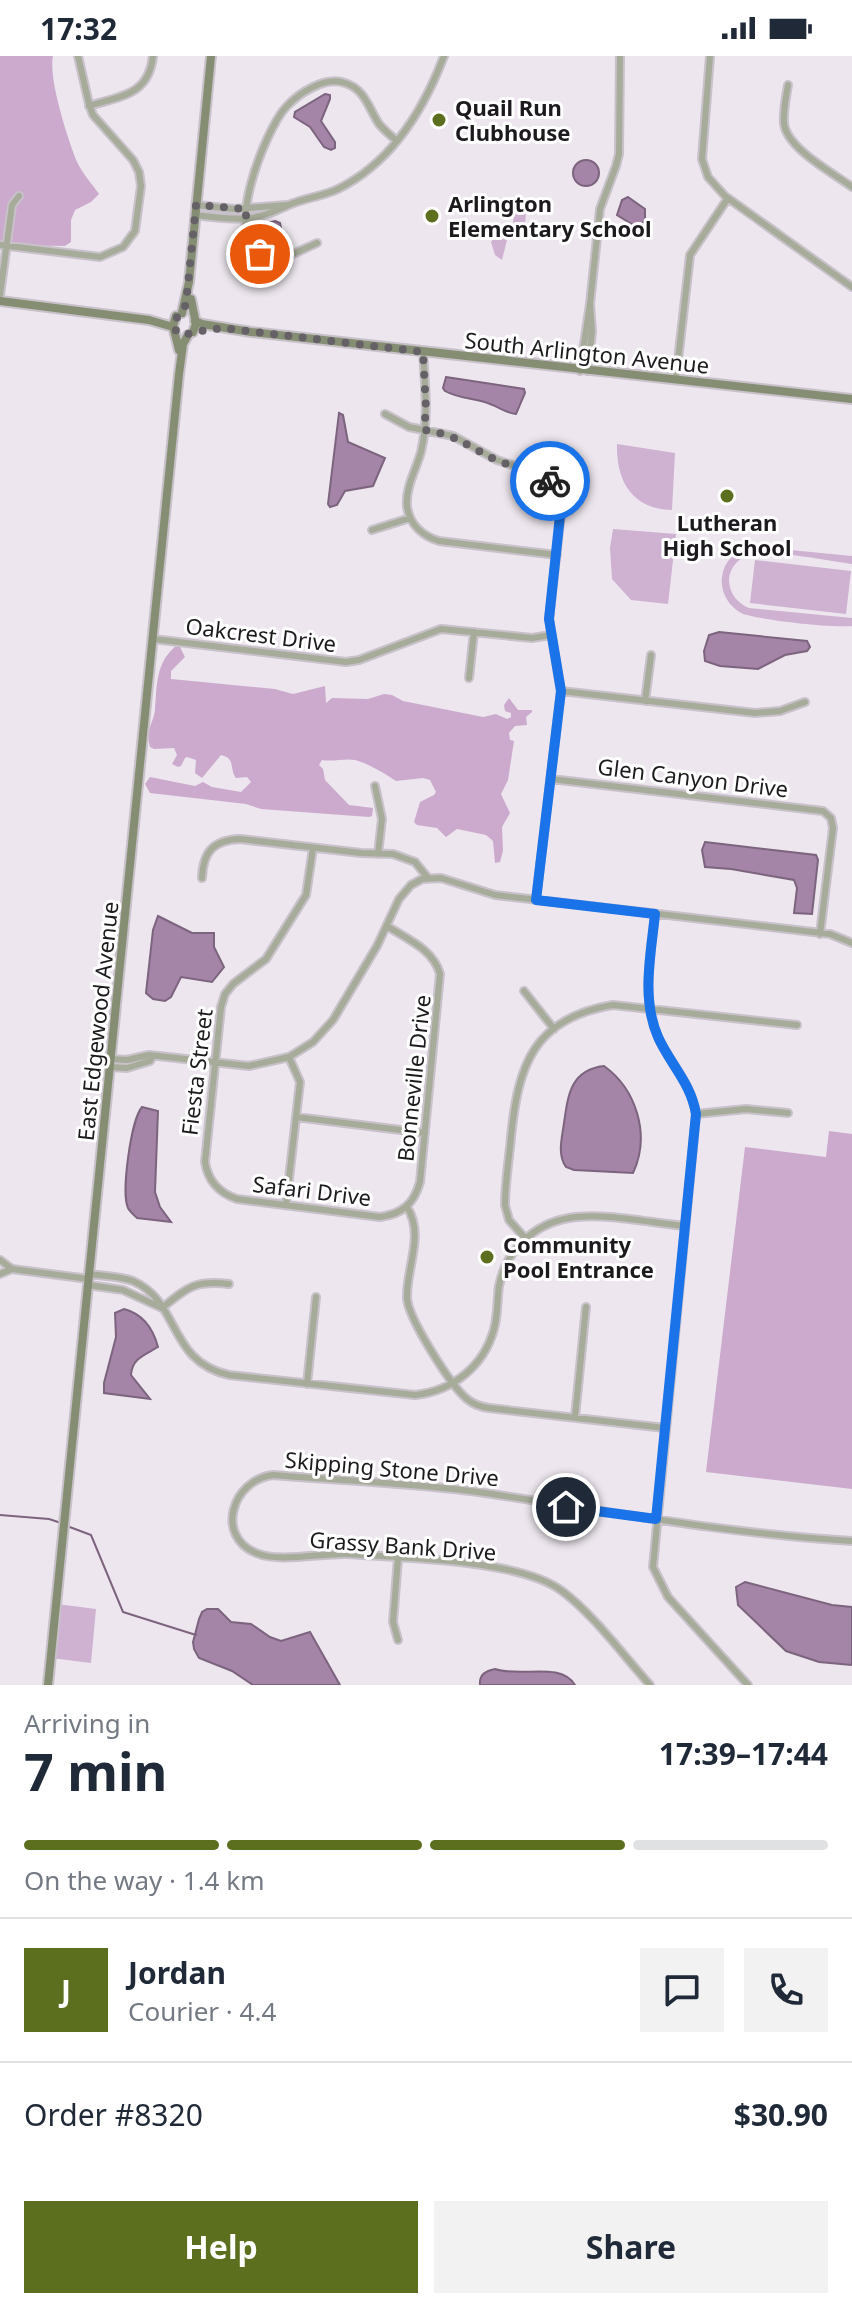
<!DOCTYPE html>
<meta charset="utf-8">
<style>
:root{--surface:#fff;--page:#f2f2f3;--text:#1f2937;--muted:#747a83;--line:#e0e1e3;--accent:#5b6f1e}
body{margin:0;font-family:"Noto Sans",sans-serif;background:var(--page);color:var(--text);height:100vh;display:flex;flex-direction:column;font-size:30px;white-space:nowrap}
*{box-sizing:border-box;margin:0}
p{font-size:26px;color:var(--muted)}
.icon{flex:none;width:44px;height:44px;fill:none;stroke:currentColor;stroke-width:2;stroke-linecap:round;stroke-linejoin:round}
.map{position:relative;height:1629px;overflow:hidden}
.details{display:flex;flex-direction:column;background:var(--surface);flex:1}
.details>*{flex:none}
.pin{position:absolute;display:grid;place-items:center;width:68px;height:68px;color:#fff;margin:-34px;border:4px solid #fff;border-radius:50%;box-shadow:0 2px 8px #0007}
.courier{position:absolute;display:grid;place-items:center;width:80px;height:80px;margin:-40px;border:6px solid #1a73e8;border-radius:50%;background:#fff;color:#222;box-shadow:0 2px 10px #0007}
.headline em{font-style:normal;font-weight:700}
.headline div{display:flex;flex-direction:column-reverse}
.headline{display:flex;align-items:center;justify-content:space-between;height:136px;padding:0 24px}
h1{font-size:52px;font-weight:700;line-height:60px}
.bar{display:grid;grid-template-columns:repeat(4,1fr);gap:12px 8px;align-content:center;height:96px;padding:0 24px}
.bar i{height:10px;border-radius:6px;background:var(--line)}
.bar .selected{background:var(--accent)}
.bar p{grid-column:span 4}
.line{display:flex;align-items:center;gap:20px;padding:0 24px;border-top:2px solid var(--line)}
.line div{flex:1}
.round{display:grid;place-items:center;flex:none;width:84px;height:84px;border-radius:0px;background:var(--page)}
.primary-button{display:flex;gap:16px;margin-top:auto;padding:16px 24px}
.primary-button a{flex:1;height:92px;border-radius:0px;background:var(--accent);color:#fff;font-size:32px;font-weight:700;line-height:92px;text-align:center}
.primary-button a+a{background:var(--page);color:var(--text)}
.status{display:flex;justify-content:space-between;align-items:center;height:56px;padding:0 40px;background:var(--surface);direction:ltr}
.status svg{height:22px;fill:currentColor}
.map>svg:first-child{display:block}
.green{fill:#cfb1d2}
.forest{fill:#cbaace}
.water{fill:#a484a7;stroke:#7c647e;stroke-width:2}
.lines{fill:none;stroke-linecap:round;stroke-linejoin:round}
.stream{stroke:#7c647e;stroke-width:2}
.minor-casing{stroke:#c8c1c9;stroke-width:10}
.secondary-casing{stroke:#c8c1c9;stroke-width:12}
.minor{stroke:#a6ac99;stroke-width:6}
.secondary{stroke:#858e72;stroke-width:8}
.done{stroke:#666167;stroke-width:8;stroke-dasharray:0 14.4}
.route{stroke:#1a73e8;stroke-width:10}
.poi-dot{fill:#5b6f1e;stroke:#fff;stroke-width:3}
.labels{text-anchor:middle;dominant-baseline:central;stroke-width:6;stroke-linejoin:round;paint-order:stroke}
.poi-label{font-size:22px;font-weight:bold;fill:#1d1a1e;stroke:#fff;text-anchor:start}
.street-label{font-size:22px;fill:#1d1a1e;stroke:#fff}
</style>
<div class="status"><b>17:32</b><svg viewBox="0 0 49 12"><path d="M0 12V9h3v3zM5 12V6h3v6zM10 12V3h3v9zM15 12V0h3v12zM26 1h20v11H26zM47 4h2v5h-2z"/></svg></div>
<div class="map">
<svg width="852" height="1629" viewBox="0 0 852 1629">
<rect width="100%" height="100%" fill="#ede6ee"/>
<path class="green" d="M515 143 527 144 524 181H512Z
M496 179 508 180 502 204 495 199 491 186Z
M617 388 675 397 672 454C632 453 616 425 617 388Z
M613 473 676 478 668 548 631 544 612 523 610 492Z
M750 490 852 500V508C831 505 771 494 753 497 740 500 730 511 729 523 729 537 737 547 749 552L852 562V570C834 572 757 564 741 557 728 550 720 535 722 521 724 505 735 495 750 490Z
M755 504 851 515 846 558 750 547Z
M57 1548 96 1553 91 1607 51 1602Z"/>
<path class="forest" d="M0 0H53C48 22 68 84 77 106 82 117 92 128 99 138L91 146 75 154 71 164V186L65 190 0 189Z
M176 590 180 591 185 601 171 615V623L275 633 293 638 325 630 326 647 332 642 368 643 384 638 392 639 403 645 483 661 496 658 507 663 511 661V657L505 655 504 649 509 642 518 654H532V656L526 661 527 669 515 670 509 677 510 684 514 685 508 724 501 738 510 757 502 771 503 795 500 806 495 807 493 785 486 779 457 773 446 781 437 772 417 769 414 766 420 746 434 739 436 736 430 724 423 722 396 725C386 718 367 707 355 704 345 702 333 706 322 704L319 709 323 713 325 724 349 749 373 752 372 760 369 761 261 753 246 748 150 737 145 728 150 721 195 730 203 726 212 731 241 736 251 726 247 721 236 722C229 713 236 702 221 699L202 722 195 717 196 704 187 701 185 702 181 710 178 711 172 708 177 699 174 692 154 693 150 691C145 673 153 669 155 654 157 631 155 607 176 590Z
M829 1075 852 1078V1433L706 1416 745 1091 826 1101Z"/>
<path class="water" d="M325 38 330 39V43L321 65 335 86V92L331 94 324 91 310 71 294 61 295 56Z
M573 117a13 13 0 1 1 26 0a13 13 0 1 1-26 0Z
M628 141 645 153V163L640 173 617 159 622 144Z
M275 165 280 167 285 192C269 203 255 192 252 175L256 170Z
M446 321 524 333 525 337 516 358C506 357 499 351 490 348 476 342 459 343 445 335L443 332Z
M339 357 343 359 348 386 385 402 373 430 345 435 337 449 330 451 328 448Z
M719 576 807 585 810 591 807 595 785 599 758 613 720 610 705 605 704 595 709 579Z
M705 786 816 799 818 804 812 858 794 857 797 832 794 824 731 813 705 811 702 794Z
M158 860 192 877H214V891L224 911 212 926 181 921 171 941 165 945 153 943 146 937 153 874Z
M604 1010C636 1033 651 1079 633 1117L574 1114 566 1111C557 1098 562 1082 564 1067 568 1040 570 1014 604 1010Z
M142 1051 158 1055 155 1136 160 1151 171 1166 137 1162C134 1159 130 1156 128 1152 121 1136 131 1064 142 1051Z
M124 1253C143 1258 153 1272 158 1291 145 1299 132 1302 131 1319L150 1343 104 1337V1327L116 1281 115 1257Z
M745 1526 832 1549 852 1551V1609L819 1606 786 1595 738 1549 736 1531Z
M207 1553H218L231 1566 251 1568 270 1581 281 1585 310 1576 340 1629H253L232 1615 199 1602 194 1593 193 1586 199 1563 202 1556Z
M495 1613C521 1622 560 1605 575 1629H480C479 1618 486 1615 495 1613Z"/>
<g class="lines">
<path class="stream" d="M0 1459 49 1463 61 1467
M67 1470 91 1479 123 1556 196 1579"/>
<defs>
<path id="minor" d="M710 0 702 103 708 121 725 140 852 231
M788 29C786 41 783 55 784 67 786 92 833 117 852 131
M89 50C121 40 149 39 153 0
M196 149 234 153 288 149
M195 159C213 161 232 164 250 162 265 160 278 154 291 148 306 142 323 140 338 133 391 107 424 53 444 0
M317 187C303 193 285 204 270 202 216 194 265 74 286 51 299 37 325 20 345 27 365 33 369 53 379 68 384 74 391 80 397 85
M0 189 100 201 123 191 135 175 141 130 139 116 133 104 93 59 89 48 78 0
M0 239 12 149 19 140
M590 248 600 153 616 110 619 98 620 0
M423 296C425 329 429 363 421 396 416 414 405 432 407 451 410 469 423 480 439 485L557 499
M580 315 590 248 592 275 588 315
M676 322 690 199 728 142
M385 358 409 371 453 380 497 404 541 418 557 436 561 457 549 563 561 635 536 844
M372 474 410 462
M153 583 346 606 359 604 441 573 532 582 551 579
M469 622 474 576
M561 635 755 657 780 655 805 646
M645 645 651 599
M551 723 823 755 831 762 833 772 820 878
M375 730 382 763 378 798
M313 792 306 839 266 903 233 928 225 938 221 951 205 1106C208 1125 219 1137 237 1143L380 1161C402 1158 414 1148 420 1126L440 918C433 893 407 883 387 870
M202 822C203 796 213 784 240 783L361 797 393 798 415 806 428 822
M655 858C651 897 641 943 658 981 671 1008 691 1027 696 1058L653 1511 668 1541 748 1629
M524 935 554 973
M111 1003 127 1004 149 999 249 1010 289 1001 313 986 333 964 377 890 399 843 411 829 422 823 441 822 495 839 830 878 852 887
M110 1011 127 1012 150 1005 152 1001
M696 1058 746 1053 788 1057
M296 1061 425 1077
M286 1149 300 1026 289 1001
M407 1151C425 1179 406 1212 407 1242 408 1262 451 1330 467 1343 473 1348 481 1351 489 1352L665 1372
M525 1182 509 1164 505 1149C505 1127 509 1104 511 1081 518 1010 533 962 613 949L797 969
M0 1204 12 1213 89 1223
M0 1218 12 1213
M89 1218C103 1220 120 1220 133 1225 181 1246 167 1305 229 1319L415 1339C453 1335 484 1310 494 1273 498 1259 497 1244 499 1230 506 1194 534 1168 569 1162 603 1156 651 1167 685 1170
M88 1229 123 1234 162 1252
M162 1252C188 1231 195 1224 229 1228
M307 1328 316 1241
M575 1361 586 1251
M398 1502 393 1566 398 1584
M650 1629C624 1600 593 1558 562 1535 520 1503 402 1502 347 1498 321 1497 280 1507 256 1497 215 1480 232 1424 273 1419 344 1425 415 1427 485 1437 607 1455 729 1478 852 1485"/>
<path id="secondary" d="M191 243 196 268 193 276
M0 245 149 264 173 271
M182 257 189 226 211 0
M176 260 173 270 179 294
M195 265 202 268 251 276 852 343
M48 1629 179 318 183 288 188 279"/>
</defs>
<use href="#minor" class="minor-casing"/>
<use href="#secondary" class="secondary-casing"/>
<use href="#minor" class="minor"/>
<use href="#secondary" class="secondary"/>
</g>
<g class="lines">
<path class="done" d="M260 198 246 180V153L196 149 186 248 182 257 174 264 176 275 185 279 193 276 223 272 423 296 426 353 424 374C455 378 469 391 496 404 514 412 534 412 550 425"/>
<path class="route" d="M550 425 558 438 561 450 549 563 561 635 536 844 655 858C651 898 641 942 658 981 670 1008 691 1027 696 1058L656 1463 566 1451"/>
</g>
<g class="poi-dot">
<circle cx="439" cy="64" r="8"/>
<circle cx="432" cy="160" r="8"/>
<circle cx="727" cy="440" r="8"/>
<circle cx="487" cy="1201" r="8"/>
</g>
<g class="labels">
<g class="poi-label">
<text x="455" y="51">Quail Run<tspan x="455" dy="25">Clubhouse</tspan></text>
<text x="448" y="147">Arlington<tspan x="448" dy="25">Elementary School</tspan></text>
<text x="727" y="466" text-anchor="middle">Lutheran<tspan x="727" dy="25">High School</tspan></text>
<text x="503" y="1188">Community<tspan x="503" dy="25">Pool Entrance</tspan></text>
</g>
<g class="street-label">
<text transform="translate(587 296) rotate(6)">South Arlington Avenue</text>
<text transform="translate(261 578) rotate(7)">Oakcrest Drive</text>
<text transform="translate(693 721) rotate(7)">Glen Canyon Drive</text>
<text transform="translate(97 965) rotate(-84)">East Edgewood Avenue</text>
<text transform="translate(196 1016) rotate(-83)">Fiesta Street</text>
<text transform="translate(413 1022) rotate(-84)">Bonneville Drive</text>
<text transform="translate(312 1134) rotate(7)">Safari Drive</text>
<text transform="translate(392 1412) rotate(5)">Skipping Stone Drive</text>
<text transform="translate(403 1489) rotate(4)">Grassy Bank Drive</text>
</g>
</g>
</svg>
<div class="pin" style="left:260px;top:198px;background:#ea580c"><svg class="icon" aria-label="bag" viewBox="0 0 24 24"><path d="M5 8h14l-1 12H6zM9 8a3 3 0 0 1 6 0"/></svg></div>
<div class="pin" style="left:566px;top:1451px;background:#1f2937"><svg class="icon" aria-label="home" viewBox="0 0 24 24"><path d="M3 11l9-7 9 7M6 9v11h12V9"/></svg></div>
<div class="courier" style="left:550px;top:425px"><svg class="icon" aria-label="bike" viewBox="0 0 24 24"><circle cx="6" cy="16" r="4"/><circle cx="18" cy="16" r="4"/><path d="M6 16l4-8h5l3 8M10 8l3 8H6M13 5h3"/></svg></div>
</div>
<section class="details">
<div class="headline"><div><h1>7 min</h1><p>Arriving in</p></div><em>17:39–17:44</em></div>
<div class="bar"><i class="selected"></i><i class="selected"></i><i class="selected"></i><i></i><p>On the way · 1.4 km</p></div>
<div class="line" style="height:144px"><b class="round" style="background:var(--accent);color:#fff">J</b><div><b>Jordan</b><p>Courier · 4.4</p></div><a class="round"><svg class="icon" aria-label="chat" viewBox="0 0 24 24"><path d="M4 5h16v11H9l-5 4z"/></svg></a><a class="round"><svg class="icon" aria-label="phone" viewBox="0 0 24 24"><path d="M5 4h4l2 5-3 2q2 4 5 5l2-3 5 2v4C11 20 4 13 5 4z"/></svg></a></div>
<div class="line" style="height:104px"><div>Order #8320</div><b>$30.90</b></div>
<div class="primary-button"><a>Help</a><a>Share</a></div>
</section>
